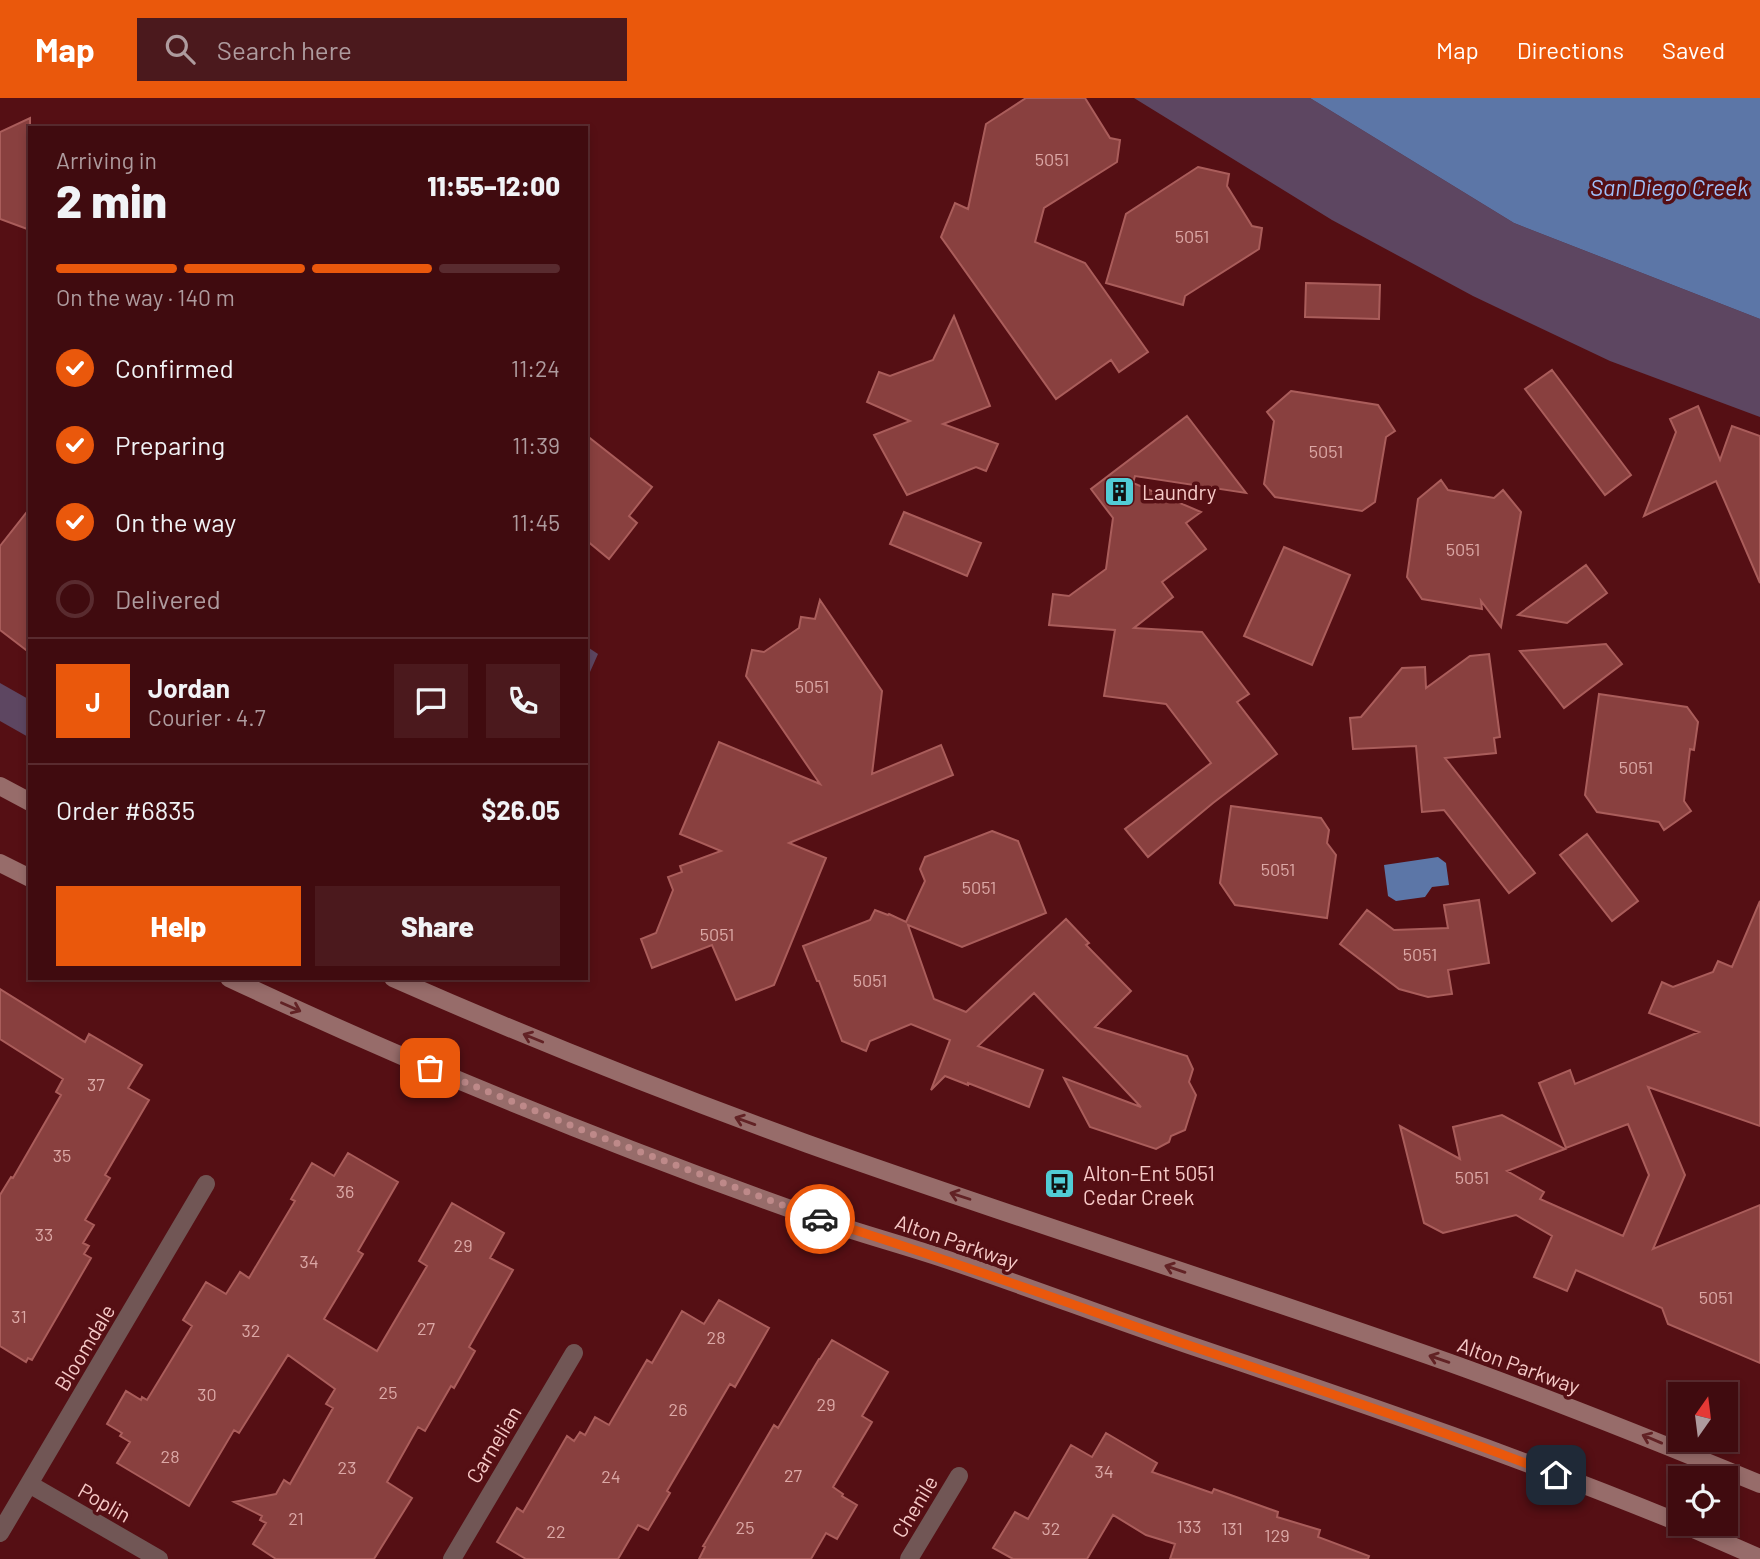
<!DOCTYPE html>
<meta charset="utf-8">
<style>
:root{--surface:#400b0f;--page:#4b191d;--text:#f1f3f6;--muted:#ae9b9e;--line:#592b2f;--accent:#ea580c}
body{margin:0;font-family:Barlow,sans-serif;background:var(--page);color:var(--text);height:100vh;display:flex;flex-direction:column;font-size:26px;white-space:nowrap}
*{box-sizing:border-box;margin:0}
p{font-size:23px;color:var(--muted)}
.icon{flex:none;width:38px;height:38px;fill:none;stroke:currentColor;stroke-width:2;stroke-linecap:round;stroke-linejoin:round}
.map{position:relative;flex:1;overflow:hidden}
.details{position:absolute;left:28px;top:28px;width:560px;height:854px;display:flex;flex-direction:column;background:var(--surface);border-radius:0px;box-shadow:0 4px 10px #0003,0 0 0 2px var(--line)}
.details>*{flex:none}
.needle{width:46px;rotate:14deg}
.controls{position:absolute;left:1668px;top:1284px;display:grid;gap:14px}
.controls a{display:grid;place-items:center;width:70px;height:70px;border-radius:0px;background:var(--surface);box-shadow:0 4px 10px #0003,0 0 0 2px var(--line);font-size:35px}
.pin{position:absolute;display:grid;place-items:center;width:60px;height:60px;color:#fff;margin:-30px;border-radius:14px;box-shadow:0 4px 10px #0006}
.courier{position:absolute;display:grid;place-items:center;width:70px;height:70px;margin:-35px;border:5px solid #ea580c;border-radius:50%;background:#fff;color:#222;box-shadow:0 2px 9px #0007}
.headline em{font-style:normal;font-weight:800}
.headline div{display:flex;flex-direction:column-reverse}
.headline{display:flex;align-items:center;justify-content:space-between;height:119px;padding:0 28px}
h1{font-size:46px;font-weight:800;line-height:52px}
.bar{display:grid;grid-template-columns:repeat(4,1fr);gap:10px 7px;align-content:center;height:84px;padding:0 28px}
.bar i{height:9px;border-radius:5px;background:var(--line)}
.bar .on{background:var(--accent)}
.bar p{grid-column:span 4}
.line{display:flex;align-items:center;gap:18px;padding:0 28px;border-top:2px solid var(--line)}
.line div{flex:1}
.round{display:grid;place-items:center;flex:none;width:74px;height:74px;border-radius:0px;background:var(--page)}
ol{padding:0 28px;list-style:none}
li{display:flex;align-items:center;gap:21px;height:77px}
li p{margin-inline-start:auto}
li .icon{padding:7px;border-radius:50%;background:var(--accent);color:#fff;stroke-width:4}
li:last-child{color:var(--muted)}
li i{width:38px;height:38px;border:4px solid var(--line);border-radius:50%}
.button{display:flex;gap:14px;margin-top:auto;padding:14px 28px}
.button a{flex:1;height:80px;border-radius:0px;background:var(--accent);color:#fff;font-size:28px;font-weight:800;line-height:80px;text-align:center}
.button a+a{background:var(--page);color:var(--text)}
header{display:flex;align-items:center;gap:42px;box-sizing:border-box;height:98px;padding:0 35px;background:var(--accent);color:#fff}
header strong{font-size:33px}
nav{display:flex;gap:38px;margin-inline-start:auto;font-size:24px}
.search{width:490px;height:63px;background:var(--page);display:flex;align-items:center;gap:18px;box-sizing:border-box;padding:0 24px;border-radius:0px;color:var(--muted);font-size:26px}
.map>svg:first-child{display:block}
.green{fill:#5d4661}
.water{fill:#5c76a7}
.building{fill:#89403f;stroke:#aa5d5b;stroke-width:2}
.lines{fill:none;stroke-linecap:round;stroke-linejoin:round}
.minor{stroke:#715655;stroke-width:18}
.secondary{stroke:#976c6a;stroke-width:18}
.oneway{stroke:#622225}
.done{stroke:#be8989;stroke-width:7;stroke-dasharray:0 12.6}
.route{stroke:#ea580c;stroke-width:9}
.labels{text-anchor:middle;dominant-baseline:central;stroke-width:7;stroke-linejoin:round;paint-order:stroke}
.number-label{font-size:18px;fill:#dca8a6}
.poi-label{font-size:21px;fill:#f7cac8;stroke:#550f14;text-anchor:start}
.street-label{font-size:21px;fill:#f7cac8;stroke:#550f14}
.water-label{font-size:23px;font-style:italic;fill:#9fbff8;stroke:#550f14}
</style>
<header>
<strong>Map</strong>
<div class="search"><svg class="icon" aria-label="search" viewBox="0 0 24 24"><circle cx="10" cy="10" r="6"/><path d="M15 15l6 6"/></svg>Search here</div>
<nav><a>Map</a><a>Directions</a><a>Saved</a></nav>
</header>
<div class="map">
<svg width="1760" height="1461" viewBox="0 0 1760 1461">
<rect width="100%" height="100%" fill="#550f14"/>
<path class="green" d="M1134 0H1310L1514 125 1760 221V319L1610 263 1473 198 1332 122Z
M586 548 598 556 586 583Z
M0 585 30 602V640L0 623Z"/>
<path class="water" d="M1310 0H1760V221L1514 125Z
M1438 759 1446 765 1449 787 1432 789 1425 799 1396 803 1388 798 1384 767Z"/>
<path class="building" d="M1026 0H1085L1110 40 1120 42 1117 64 1044 110 1035 144 1085 165 1148 254 1119 274 1111 262 1056 301 941 139 955 105 968 111 986 26Z
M30 20V132L0 121V34Z
M1198 69 1229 76 1227 88 1252 128 1262 130 1259 151 1185 198 1183 207 1106 185 1126 116Z
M1306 185 1380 187 1379 221 1305 219Z
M954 218 990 308 943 326 998 346 986 373 976 369 907 397 874 337 910 323 867 304 879 274 890 278 933 262Z
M1552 272 1631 377 1605 397 1525 291Z
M1291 293 1378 307 1395 333 1386 339 1375 404 1362 413 1275 399 1264 386 1274 323 1267 314Z
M1698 308 1720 362 1732 328 1760 338V485L1716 383 1644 418 1676 334 1670 321Z
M1187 318 1246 395 1135 378 1133 385 1201 414 1186 425 1206 451 1162 484 1173 499 1134 530 1202 534 1249 596 1237 604 1277 656 1213 705 1148 759 1125 731 1211 665 1166 606 1104 598 1115 532 1049 527 1053 496 1069 498 1106 471 1113 420 1091 391Z
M586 337 652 389 629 418 637 425 609 461 586 442Z
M1441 382 1448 392 1494 400 1503 392 1521 414 1501 529 1481 503 1482 511 1422 501 1407 479 1418 401Z
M30 410V555L0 532V448Z
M904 414 981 445 967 478 890 446Z
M1284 449 1350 477 1312 567 1244 538Z
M1586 467 1607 495 1567 525 1518 517Z
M820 502 882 593 872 676 941 647 953 677 789 745 826 760 774 887 736 902 712 847 652 870 641 841 656 835 673 792 668 779 682 774 680 768 721 753 680 736 719 644 820 686 746 578 752 552 764 554 799 530 801 519 815 521Z
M1606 546 1622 566 1564 610 1520 553Z
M1489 556 1500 639 1494 640 1496 655 1445 660 1535 775 1509 795 1444 712 1422 714 1416 648 1353 651 1350 620 1361 619 1402 570 1425 569 1426 590 1470 558Z
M1599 596 1687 609 1698 624 1694 652 1690 651 1684 703 1691 713 1664 732 1659 724 1597 714 1585 697Z
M1231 708 1321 720 1329 732 1327 745 1336 757 1327 820 1235 807 1220 785Z
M992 733 1018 743 1046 815 962 849 908 827 934 901 966 914 1066 821 1089 845 1086 847 1131 893 1095 929 1187 958 1193 971 1189 984 1196 997 1185 1032 1171 1038 1169 1044 1156 1051 1090 1029 1064 980 1141 1009 1034 895 978 948 1043 972 1029 1009 968 985V987L945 978 931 992 950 942 911 926 870 943 866 953 842 943 819 883H817L803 848 870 822 875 812 888 817 889 816 906 824 925 783 920 771 925 759Z
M1587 736 1638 803 1612 823 1560 757Z
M1479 802 1489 865 1448 872 1452 896 1428 899 1399 891 1340 846 1367 812 1394 832 1448 830 1444 807Z
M1760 803V1028L1648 989 1685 1077 1653 1151 1760 1107V1265L1668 1226 1662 1210 1576 1172 1567 1193 1534 1179 1552 1138 1516 1117 1443 1135 1424 1125 1400 1028 1460 1061 1453 1029 1502 1017 1565 1051 1507 1073 1544 1094 1540 1101 1623 1138 1649 1077 1628 1026 1566 1050 1539 985 1570 972 1575 986 1699 934 1649 915 1662 884 1673 889 1713 874 1718 863 1732 869Z
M0 891 85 944 89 936 142 967 128 990 149 1002 105 1077 110 1080 85 1122 94 1127 83 1145 89 1148 84 1156 91 1160 32 1262 28 1260 26 1264 0 1248V1097L11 1079 13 1080 61 997 56 994 63 981 0 941Z
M348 1055 398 1084 358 1153 363 1156 324 1221 377 1253 427 1168 419 1163 452 1105 504 1135 490 1160 513 1172 469 1249 475 1253 454 1290 451 1288 425 1333 418 1329 387 1384 412 1400 374 1461H276L253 1446 266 1425 260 1422 262 1418 234 1404 276 1396 284 1382 290 1386 333 1310 326 1306 335 1291 288 1257 239 1335 234 1332 189 1408 117 1365 130 1344 120 1338 122 1335 107 1326 126 1293 141 1302 142 1299 147 1302 192 1228 183 1222 206 1184 226 1196 240 1174 249 1180 295 1103 291 1101 312 1065 334 1078Z
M719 1202 769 1230 735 1289 730 1286 667 1393 670 1395 648 1432 638 1427 618 1461H526L497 1444 517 1410 523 1414 567 1338 574 1343 580 1334 585 1337 595 1319 609 1327 647 1262 652 1265 682 1213 704 1226Z
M832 1242 888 1274 862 1318 872 1324 833 1389 843 1396 842 1398 857 1407 837 1441 826 1435 811 1461H699L705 1449 703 1448 705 1445 774 1327 778 1330 819 1261H820Z
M1106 1335 1157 1365 1152 1374 1212 1395 1214 1391 1278 1414 1277 1419 1320 1432 1318 1439 1369 1458 1368 1461H1170L1175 1446 1146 1437 1113 1417 1087 1461H1013L993 1450 1015 1414 1028 1421 1071 1347 1092 1359Z"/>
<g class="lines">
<path class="minor" d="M29 1386 159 1461
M0 1435 206 1086
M452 1461 574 1255
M909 1461 959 1378"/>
<path class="secondary" d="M0 688 30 704
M0 765 30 780
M229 880C420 970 615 1049 813 1119 860 1136 908 1148 954 1164 1043 1194 1130 1228 1219 1257 1374 1309 1529 1363 1680 1425
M393 880C529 940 667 995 808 1046 1026 1124 1248 1193 1467 1271 1566 1307 1663 1346 1760 1386
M1682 1426 1760 1460"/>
</g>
<defs><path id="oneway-shaft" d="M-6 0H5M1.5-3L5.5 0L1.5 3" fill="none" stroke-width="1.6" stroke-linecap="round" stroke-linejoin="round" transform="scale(1.75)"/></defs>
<g class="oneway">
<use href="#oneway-shaft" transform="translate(291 909) rotate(24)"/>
<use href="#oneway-shaft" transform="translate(533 940) rotate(-158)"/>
<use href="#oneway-shaft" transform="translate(745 1023) rotate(-160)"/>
<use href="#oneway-shaft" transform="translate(960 1098) rotate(-162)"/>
<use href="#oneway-shaft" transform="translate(1175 1171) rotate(-161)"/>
<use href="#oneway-shaft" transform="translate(1439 1261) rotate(-161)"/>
<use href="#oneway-shaft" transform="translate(1652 1341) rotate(-157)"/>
</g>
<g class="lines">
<path class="done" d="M430 970 587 1034 820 1121"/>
<path class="route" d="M820 1121C945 1160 1068 1205 1191 1248 1313 1290 1436 1330 1556 1377"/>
</g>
<defs>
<symbol id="building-square" viewBox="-11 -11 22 22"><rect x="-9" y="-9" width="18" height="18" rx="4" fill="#51ccd5" stroke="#550f14"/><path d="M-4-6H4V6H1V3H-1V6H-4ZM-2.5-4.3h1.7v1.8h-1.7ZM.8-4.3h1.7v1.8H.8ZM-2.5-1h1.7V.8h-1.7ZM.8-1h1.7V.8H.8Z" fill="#111"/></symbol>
<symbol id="bus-square" viewBox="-11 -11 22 22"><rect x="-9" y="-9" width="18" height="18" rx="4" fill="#51ccd5" stroke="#550f14"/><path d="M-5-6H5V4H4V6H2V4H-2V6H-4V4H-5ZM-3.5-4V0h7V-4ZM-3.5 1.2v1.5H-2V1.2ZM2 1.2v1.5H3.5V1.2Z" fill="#111"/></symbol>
</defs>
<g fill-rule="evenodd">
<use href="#building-square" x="1102" y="376" width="35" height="35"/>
<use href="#bus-square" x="1042" y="1068" width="35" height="35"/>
</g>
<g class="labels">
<g class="number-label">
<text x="1052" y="61">5051</text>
<text x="1192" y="138">5051</text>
<text x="1326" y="353">5051</text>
<text x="1463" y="451">5051</text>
<text x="812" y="588">5051</text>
<text x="1636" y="669">5051</text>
<text x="1278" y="771">5051</text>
<text x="979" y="789">5051</text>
<text x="717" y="836">5051</text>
<text x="1420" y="856">5051</text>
<text x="870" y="882">5051</text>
<text x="96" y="986">37</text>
<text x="62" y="1057">35</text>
<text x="1472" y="1079">5051</text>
<text x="345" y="1093">36</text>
<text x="44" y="1136">33</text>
<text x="463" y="1147">29</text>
<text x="309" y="1163">34</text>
<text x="1716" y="1199">5051</text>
<text x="19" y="1218">31</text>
<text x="426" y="1230">27</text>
<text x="251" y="1232">32</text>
<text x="716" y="1239">28</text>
<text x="388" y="1294">25</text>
<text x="207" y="1296">30</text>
<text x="826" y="1306">29</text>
<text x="678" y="1311">26</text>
<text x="170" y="1358">28</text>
<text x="347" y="1369">23</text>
<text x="1104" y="1373">34</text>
<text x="793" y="1377">27</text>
<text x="611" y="1378">24</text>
<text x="296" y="1420">21</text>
<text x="1189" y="1428">133</text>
<text x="745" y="1429">25</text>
<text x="1051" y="1430">32</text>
<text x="1232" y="1430">131</text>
<text x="556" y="1433">22</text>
<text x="1277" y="1437">129</text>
</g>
<g class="poi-label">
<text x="1142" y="393">Laundry</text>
<text x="1083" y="1074">Alton-Ent 5051<tspan x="1083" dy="24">Cedar Creek</tspan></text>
</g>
<g class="street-label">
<text transform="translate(957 1143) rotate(19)">Alton Parkway</text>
<text transform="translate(84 1249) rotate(-59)">Bloomdale</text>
<text transform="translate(1519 1267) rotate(20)">Alton Parkway</text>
<text transform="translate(493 1346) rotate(-59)">Carnelian</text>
<text transform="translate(105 1404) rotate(30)">Poplin</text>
<text transform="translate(914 1408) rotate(-59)">Chenile</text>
</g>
<g class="water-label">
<text x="1669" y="89">San Diego Creek</text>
</g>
</g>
</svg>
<div class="controls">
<a><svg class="needle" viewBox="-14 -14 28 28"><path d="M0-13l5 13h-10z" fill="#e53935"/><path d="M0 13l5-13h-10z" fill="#ae9b9e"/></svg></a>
<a><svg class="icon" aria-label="locate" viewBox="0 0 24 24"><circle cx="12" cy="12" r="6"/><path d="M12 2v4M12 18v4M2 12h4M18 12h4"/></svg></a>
</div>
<div class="pin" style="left:430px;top:970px;background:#ea580c"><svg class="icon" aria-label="bag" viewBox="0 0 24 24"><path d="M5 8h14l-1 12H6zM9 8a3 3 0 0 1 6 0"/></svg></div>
<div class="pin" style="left:1556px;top:1377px;background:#1f2937"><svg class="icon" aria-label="home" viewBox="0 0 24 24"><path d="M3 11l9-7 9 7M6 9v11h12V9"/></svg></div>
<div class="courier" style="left:820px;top:1121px"><svg class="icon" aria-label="car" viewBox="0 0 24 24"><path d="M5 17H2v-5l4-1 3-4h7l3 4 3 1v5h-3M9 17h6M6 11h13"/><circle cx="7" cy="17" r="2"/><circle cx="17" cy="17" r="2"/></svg></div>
<section class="details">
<div class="headline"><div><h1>2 min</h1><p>Arriving in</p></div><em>11:55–12:00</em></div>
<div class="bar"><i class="on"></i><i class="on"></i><i class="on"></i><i></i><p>On the way · 140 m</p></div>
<ol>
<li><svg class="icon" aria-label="check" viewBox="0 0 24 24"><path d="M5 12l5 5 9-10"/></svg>Confirmed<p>11:24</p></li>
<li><svg class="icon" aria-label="check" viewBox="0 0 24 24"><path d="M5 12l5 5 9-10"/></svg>Preparing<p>11:39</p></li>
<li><svg class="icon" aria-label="check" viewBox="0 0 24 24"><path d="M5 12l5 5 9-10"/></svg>On the way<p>11:45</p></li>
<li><i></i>Delivered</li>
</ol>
<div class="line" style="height:126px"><b class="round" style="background:var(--accent);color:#fff">J</b><div><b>Jordan</b><p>Courier · 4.7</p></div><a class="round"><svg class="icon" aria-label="chat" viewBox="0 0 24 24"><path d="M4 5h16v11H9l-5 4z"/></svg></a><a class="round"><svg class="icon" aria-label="phone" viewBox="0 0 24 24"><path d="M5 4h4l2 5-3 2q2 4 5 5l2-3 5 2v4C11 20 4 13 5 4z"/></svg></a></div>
<div class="line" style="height:91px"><div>Order #6835</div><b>$26.05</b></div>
<div class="button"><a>Help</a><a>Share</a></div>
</section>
</div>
